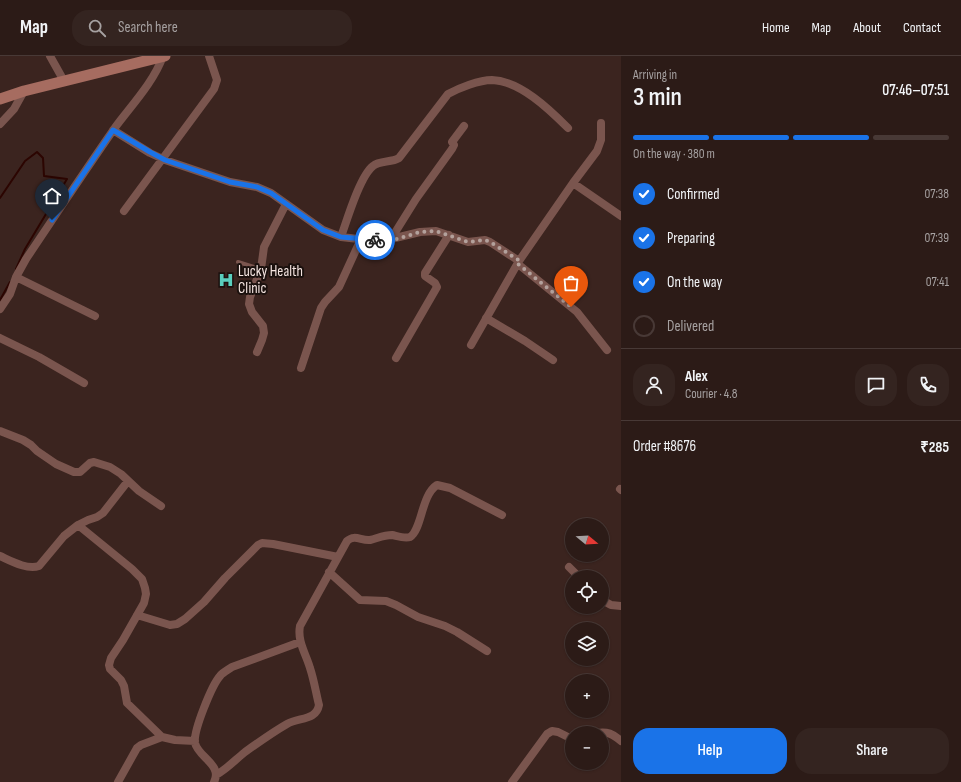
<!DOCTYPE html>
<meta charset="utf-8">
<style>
:root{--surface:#2c1b17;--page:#342420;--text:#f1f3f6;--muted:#a6a1a1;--line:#483936;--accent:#1a73e8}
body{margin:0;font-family:"Sofia Sans Condensed",sans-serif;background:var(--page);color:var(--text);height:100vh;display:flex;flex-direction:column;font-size:15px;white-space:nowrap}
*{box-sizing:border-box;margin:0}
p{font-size:13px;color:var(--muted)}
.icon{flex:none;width:22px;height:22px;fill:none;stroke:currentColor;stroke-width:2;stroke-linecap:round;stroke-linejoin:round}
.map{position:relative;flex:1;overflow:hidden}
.drawer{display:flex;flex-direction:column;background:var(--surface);width:340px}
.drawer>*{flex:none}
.needle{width:26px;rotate:108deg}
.tools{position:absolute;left:565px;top:462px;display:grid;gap:8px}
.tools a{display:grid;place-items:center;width:44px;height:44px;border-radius:50%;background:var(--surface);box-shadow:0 1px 3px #0004,0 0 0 1px var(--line);font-size:20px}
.pin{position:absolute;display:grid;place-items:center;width:34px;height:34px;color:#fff;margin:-41px -17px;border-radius:50% 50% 50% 0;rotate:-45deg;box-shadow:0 0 4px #0007}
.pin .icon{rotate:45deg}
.courier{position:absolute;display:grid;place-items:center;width:40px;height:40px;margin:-20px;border:3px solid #1a73e8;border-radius:50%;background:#fff;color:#222;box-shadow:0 1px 5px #0007}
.headline em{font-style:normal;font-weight:600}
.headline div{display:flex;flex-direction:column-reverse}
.headline{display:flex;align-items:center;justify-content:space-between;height:68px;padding:0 12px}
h1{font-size:26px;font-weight:600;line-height:30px}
.bar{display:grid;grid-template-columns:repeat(4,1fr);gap:6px 4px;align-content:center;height:48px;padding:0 12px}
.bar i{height:5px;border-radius:3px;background:var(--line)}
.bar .current{background:var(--accent)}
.bar p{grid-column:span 4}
.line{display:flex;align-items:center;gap:10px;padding:0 12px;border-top:1px solid var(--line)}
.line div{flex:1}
.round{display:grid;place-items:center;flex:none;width:42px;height:42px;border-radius:16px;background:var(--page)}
ol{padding:0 12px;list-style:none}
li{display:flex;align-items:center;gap:12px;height:44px}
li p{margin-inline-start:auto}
li .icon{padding:4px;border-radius:50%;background:var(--accent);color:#fff;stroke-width:4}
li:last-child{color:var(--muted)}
li i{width:22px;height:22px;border:2px solid var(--line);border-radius:50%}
.primary-button{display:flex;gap:8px;margin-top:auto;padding:8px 12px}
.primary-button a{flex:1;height:46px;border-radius:16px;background:var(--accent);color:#fff;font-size:16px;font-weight:600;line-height:46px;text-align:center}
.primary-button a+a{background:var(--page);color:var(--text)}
header{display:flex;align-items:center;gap:24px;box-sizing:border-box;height:56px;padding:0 20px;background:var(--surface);border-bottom:1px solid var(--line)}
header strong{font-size:19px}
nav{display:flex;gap:22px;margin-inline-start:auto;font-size:14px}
.search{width:280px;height:36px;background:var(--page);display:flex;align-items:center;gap:10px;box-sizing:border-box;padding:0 14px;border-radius:16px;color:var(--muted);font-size:15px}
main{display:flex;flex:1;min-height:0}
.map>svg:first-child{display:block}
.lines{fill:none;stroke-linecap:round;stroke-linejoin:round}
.stream{stroke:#2c0501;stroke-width:2}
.service{stroke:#7a554e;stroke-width:4}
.minor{stroke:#7a554e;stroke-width:8}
.secondary{stroke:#a66c60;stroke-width:11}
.done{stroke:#b3a19c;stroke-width:4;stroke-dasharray:0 7.2}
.route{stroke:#1a73e8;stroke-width:5}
.labels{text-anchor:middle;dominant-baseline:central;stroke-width:4;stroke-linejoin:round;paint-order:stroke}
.poi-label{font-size:15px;fill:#f4e4e0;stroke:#1b110e;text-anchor:start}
</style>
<header>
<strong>Map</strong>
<div class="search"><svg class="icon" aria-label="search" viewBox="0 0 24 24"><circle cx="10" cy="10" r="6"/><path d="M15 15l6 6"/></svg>Search here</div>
<nav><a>Home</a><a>Map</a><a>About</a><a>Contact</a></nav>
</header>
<main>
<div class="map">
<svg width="621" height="726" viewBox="0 0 621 726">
<rect width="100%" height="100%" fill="#3b241f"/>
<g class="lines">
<path class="stream" d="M0 142 25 105 37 96 43 102 44 120 67 123
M16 213 25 193 67 123
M0 244 10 226"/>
<path class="service" d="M238 206 261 213"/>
<path class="minor" d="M50 0 64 25
M0 68 14 53 24 35
M113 74 150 97 165 104 230 126 257 131 271 137 323 174 341 181 367 184 391 183 420 176 436 175 468 186 485 184 490 186 519 205
M573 127 621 160
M124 155 214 33 217 24 209 0
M341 181C347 164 360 120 373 110 380 104 391 107 399 102L448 38C459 32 479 24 492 24 520 25 549 53 568 72
M391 183 416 143 452 93 454 89 452 86 464 70
M518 208 577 256 607 294
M16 221 95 260
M0 253 10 238 16 221 26 203C55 160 84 116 114 73 130 51 154 26 163 0
M486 262 525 285 553 304
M0 282 39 301 84 327
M471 289 519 205 573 127 597 95 601 84V67
M257 296 262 284 264 277 263 270 252 256 249 248 250 241 261 213 264 191 286 148
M396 302 437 231 435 227 425 220V217L449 179
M301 312 321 252 325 246 339 231 361 183
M0 375 23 384 31 389 37 395 56 408 74 416H80L90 407 94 406 110 411 121 418 139 435 161 450
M620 433 621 434
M78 469 132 513 142 523 145 532 146 538 144 547 123 584 111 602 109 609 110 613 121 624 124 630 127 647 162 681 175 684 195 685
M0 500C11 505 27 514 39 510L64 480 78 469 88 464 97 461 103 457 128 425
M569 511 579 521
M329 516 360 544 386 545 396 549 418 561 445 570 457 576 487 595
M602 544 611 549 621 550
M137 559 170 569 177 568 185 563 204 546 225 522 258 489 262 487 273 488 338 501
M597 677C607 675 613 678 621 685
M216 719C227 713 235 704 245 696 259 686 273 676 287 668 299 661 316 665 319 649 316 637 314 624 310 612 306 598 297 585 300 570L347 485C355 478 361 485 370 484 378 482 384 479 392 479 397 480 405 483 410 481 422 474 421 439 437 429L450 432 502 459
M118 726 137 692 141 689 162 681
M214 726C223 709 198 701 195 687 193 675 212 629 220 620 223 616 228 614 232 611L300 586
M512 726 547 678 552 675 558 676 572 683"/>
<path class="secondary" d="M0 43 24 35 165 0"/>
</g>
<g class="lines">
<path class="done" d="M375 184 397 183 420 176 436 175 468 186 485 184 490 186 520 205 518 208 571 251"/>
<path class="route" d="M52 164 113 74 150 96 165 104 230 126 257 131 271 137 323 174 341 181 375 184"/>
</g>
<defs>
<symbol id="hospital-bare" viewBox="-9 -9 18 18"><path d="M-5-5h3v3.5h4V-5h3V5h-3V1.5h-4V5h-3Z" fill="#5acebd" stroke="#1b110e" stroke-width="2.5" paint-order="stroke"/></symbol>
</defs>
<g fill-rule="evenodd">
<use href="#hospital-bare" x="215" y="213" width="22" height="22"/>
</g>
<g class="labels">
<g class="poi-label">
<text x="238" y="215">Lucky Health<tspan x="238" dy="17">Clinic</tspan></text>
</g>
</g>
</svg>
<div class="tools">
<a><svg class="needle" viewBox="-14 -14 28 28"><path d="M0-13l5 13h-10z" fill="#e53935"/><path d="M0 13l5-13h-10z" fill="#a6a1a1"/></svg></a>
<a><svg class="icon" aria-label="locate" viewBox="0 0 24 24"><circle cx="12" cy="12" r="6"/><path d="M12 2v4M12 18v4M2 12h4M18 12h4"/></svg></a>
<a><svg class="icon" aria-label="layers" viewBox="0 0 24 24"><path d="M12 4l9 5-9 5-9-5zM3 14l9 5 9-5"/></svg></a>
<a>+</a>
<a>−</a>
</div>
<div class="pin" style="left:571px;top:251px;background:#ea580c"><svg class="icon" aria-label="bag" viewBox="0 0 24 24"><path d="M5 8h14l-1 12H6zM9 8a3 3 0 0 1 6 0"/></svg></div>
<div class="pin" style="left:52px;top:164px;background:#1f2937"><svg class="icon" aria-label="home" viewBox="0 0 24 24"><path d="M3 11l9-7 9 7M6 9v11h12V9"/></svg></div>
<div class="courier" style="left:375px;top:184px"><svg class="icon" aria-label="bike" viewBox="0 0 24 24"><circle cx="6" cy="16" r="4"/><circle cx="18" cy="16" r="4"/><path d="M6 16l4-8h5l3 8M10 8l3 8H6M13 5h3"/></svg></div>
</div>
<section class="drawer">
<div class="headline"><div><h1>3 min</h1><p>Arriving in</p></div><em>07:46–07:51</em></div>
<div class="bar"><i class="current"></i><i class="current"></i><i class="current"></i><i></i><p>On the way · 380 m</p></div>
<ol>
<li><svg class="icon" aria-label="check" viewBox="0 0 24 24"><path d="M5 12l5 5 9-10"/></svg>Confirmed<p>07:38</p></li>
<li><svg class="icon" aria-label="check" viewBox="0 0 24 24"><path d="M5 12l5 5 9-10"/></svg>Preparing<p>07:39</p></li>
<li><svg class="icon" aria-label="check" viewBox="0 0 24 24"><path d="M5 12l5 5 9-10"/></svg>On the way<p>07:41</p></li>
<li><i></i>Delivered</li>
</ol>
<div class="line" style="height:72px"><a class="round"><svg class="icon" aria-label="person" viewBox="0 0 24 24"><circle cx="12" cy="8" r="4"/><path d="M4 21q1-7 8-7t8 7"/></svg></a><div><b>Alex</b><p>Courier · 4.8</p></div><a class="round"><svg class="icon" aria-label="chat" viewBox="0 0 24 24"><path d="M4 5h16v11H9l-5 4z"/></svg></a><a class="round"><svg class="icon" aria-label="phone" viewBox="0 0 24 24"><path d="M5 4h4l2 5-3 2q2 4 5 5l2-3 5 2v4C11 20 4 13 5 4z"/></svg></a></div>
<div class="line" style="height:52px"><div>Order #8676</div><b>₹285</b></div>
<div class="primary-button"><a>Help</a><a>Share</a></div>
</section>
</main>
